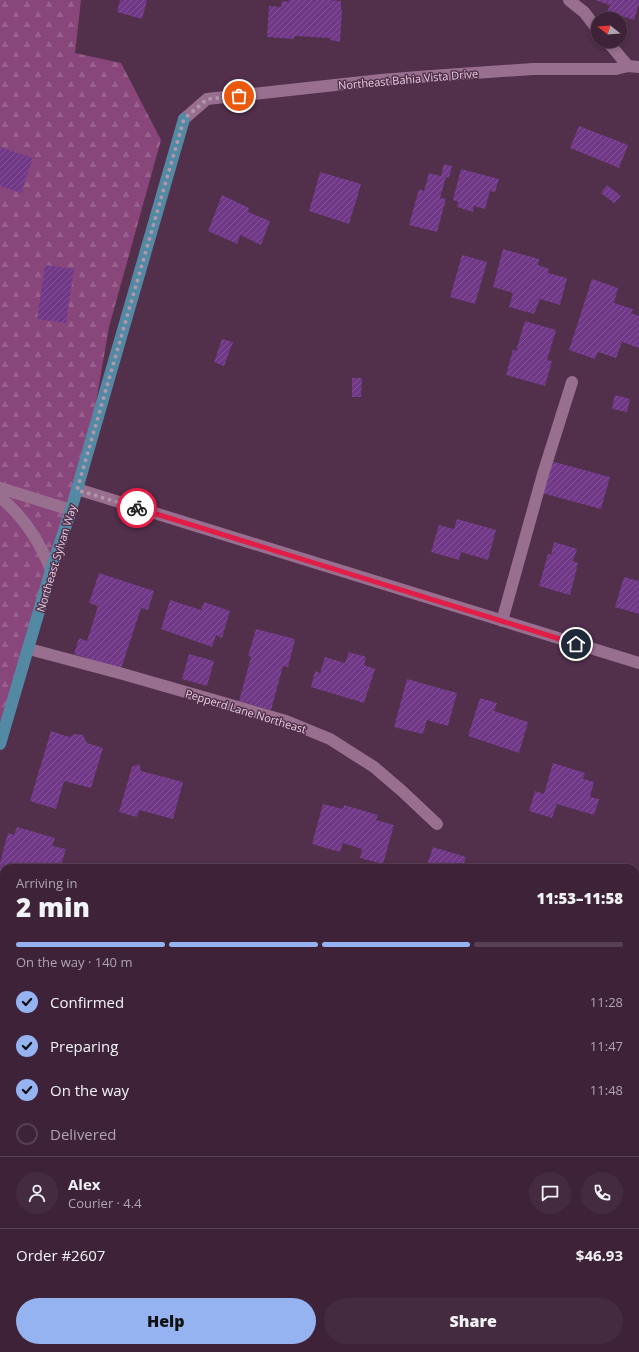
<!DOCTYPE html>
<meta charset="utf-8">
<style>
:root{--surface:#3e2338;--page:#452b40;--text:#f1f3f6;--muted:#ada4ae;--line:#574053;--accent:#95b2f1}
body{margin:0;font-family:"Open Sans",sans-serif;background:var(--page);color:var(--text);height:100vh;display:flex;flex-direction:column;font-size:15px;white-space:nowrap}
*{box-sizing:border-box;margin:0}
p{font-size:13px;color:var(--muted)}
.icon{flex:none;width:22px;height:22px;fill:none;stroke:currentColor;stroke-width:2;stroke-linecap:round;stroke-linejoin:round}
.map{position:relative;flex:1;overflow:hidden}
.side{position:absolute;left:0px;top:864px;width:639px;height:488px;display:flex;flex-direction:column;background:var(--surface);border-radius:12px 12px 0 0;box-shadow:0 2px 6px #0003,0 0 0 1px var(--line)}
.side>*{flex:none}
.needle{width:26px;rotate:287deg}
.buttons{position:absolute;left:591px;top:12px;display:grid;gap:8px}
.buttons a{display:grid;place-items:center;width:36px;height:36px;border-radius:50%;background:var(--surface);box-shadow:0 2px 6px #0003,0 0 0 1px var(--line);font-size:20px}
.pin{position:absolute;display:grid;place-items:center;width:34px;height:34px;color:#fff;margin:-17px;border:2px solid #fff;border-radius:50%;box-shadow:0 1px 4px #0007}
.courier{position:absolute;display:grid;place-items:center;width:40px;height:40px;margin:-20px;border:3px solid #e11d48;border-radius:50%;background:#fff;color:#222;box-shadow:0 1px 5px #0007}
.head em{font-style:normal;font-weight:800}
.head div{display:flex;flex-direction:column-reverse}
.head{display:flex;align-items:center;justify-content:space-between;height:68px;padding:0 16px}
h1{font-size:26px;font-weight:800;line-height:30px}
.bar{display:grid;grid-template-columns:repeat(4,1fr);gap:6px 4px;align-content:center;height:48px;padding:0 16px}
.bar i{height:5px;border-radius:3px;background:var(--line)}
.bar .on{background:var(--accent)}
.bar p{grid-column:span 4}
.line{display:flex;align-items:center;gap:10px;padding:0 16px;border-top:1px solid var(--line)}
.line div{flex:1}
.round{display:grid;place-items:center;flex:none;width:42px;height:42px;border-radius:21px;background:var(--page)}
ol{padding:0 16px;list-style:none}
li{display:flex;align-items:center;gap:12px;height:44px}
li p{margin-inline-start:auto}
li .icon{padding:4px;border-radius:50%;background:var(--accent);color:#111;stroke-width:4}
li:last-child{color:var(--muted)}
li i{width:22px;height:22px;border:2px solid var(--line);border-radius:50%}
.primary-button{display:flex;gap:8px;margin-top:auto;padding:8px 16px}
.primary-button a{flex:1;height:46px;border-radius:24px;background:var(--accent);color:#111;font-size:16px;font-weight:800;line-height:46px;text-align:center}
.primary-button a+a{background:var(--page);color:var(--text)}
.map>svg:first-child{display:block}
.forest{fill:url(#forest-firs)}
.building{fill:url(#building-hatch)}
.lines{fill:none;stroke-linecap:round;stroke-linejoin:round}
.minor{stroke:#986f8e;stroke-width:12}
.major{stroke:#5489a4;stroke-width:12}
.done{stroke:#b297ac;stroke-width:4;stroke-dasharray:0 7.2}
.route{stroke:#e11d48;stroke-width:5}
.labels{text-anchor:middle;dominant-baseline:central;stroke-width:3;stroke-linejoin:round;paint-order:stroke}
.street-label{font-size:11px;fill:#e6cfe0;stroke:#522f4b}
</style>
<div class="map">
<svg width="639" height="1352" viewBox="0 0 639 1352">
<defs>
<pattern id="forest-firs" width="22" height="20" patternUnits="userSpaceOnUse"><rect width="22" height="20" fill="#88467b"/><path d="M5 1l3.5 6h-7zM16 11l3.5 6h-7z" fill="#99608d"/></pattern>
<pattern id="building-hatch" width="6" height="6" patternUnits="userSpaceOnUse"><rect width="6" height="6" fill="#703887"/><path d="M-1 1l2-2M0 6l6-6M5 7l2-2" fill="none" stroke="#845498"/></pattern>
</defs>
<rect width="100%" height="100%" fill="#522f4b"/>
<path class="forest" d="M0 0H81L75 53 121 63 161 140 109 327 87 455 0 738Z"/>
<path class="building" d="M120 0H147L142 19 117 12Z
M289 0H329L341 1V9L342 10 340 42 330 40V38L295 36 294 39 267 37 269 6 281 7 282 1 289 2Z
M595 0H639V3L634 20 607 12 610 5Z
M579 126 628 145 619 168 570 148Z
M0 147 33 158 21 193 0 186Z
M444 164 452 166 449 178 446 177 440 198 446 199 437 232 409 225 419 189 424 191 429 173 441 176Z
M461 169 499 179 495 192 490 191 485 209 474 206 473 212 457 207 458 202 453 200Z
M320 172 361 184 349 224 309 211Z
M607 185 621 196 614 203 601 193Z
M222 195 249 208 248 212 270 221 261 245 240 235 237 244 208 231Z
M503 249 539 259 538 265 549 269 548 273 567 278 560 305 540 299 534 314 509 307 513 293 493 287Z
M462 255 487 262 475 304 450 297Z
M45 265 74 269 66 323 37 319Z
M592 279 618 288 614 303 633 309 631 313 639 316V348L622 342 616 358 598 352 595 359 569 350Z
M525 321 556 330 547 360 552 361 545 386 506 375 513 350 516 351Z
M222 339 233 342 224 366 214 362Z
M352 378H362L361 397H352Z
M615 395 630 399 627 412 612 409Z
M551 461 610 477 601 509 542 493Z
M457 519 496 530 488 560 461 552 459 560 431 552 439 525 454 529Z
M554 542 577 549 573 561 578 563 570 595 539 586 548 554 551 555Z
M99 573 154 591 148 610 141 608 121 669 74 654 79 638 87 641 98 606 89 603Z
M624 577 639 581V614L615 607Z
M170 600 201 610 204 602 230 611 222 638 216 635 212 647 161 629Z
M256 629 295 639 288 667 283 666 271 710 239 701 251 657 248 656Z
M349 652 366 657 364 665 375 669 364 703 311 687 315 671 320 673 325 657 345 663Z
M189 654 214 661 207 686 182 679Z
M407 679 457 693 448 726 427 720 423 734 394 727Z
M480 698 497 703 494 711 528 722 519 753 468 736Z
M51 731 69 737 75 734 83 735 87 743 103 748 91 788 64 781 56 809 30 801Z
M553 763 585 773 583 779 594 782 590 797 599 799 594 815 557 804 552 818 529 811 535 791 544 794Z
M139 764 141 771 183 782 173 819 139 810 137 817 119 812 132 767Z
M323 804 343 809 344 805 378 815 376 820 394 825 383 864 360 858 362 849 343 843 340 852 312 844Z
M17 827 55 838 52 846 66 849 60 868H4V929L0 928V863L8 833 14 835Z
M433 847 466 857 463 866 470 868H426Z
M4 1106V1150L0 1149V1118Z
M639 1115V1128L635 1127Z
M0 1274 4 1276V1320L0 1318Z
M635 1309 639 1311V1342L635 1341Z
M39 1348H63L62 1352H48L39 1349Z
M75 1348H99L98 1352H73Z
M160 1348H183L182 1352H159Z
M197 1348 206 1349V1348H209L221 1352H195Z
M229 1348H231L242 1352H227Z"/>
<g class="lines">
<path class="minor" d="M569 0 584 12 598 30
M607 41 628 66
M184 119 207 99 381 80 431 76 533 69H616L628 66 639 67
M0 488 71 510
M77 489 639 663
M0 497C24 517 40 542 51 570
M502 621 543 474 572 382
M29 649 123 674 286 721 330 739 374 767 402 791 437 824
M0 970 4 971
M635 1165 639 1166
M0 1218 4 1219
M408 1348 420 1352"/>
<path class="major" d="M0 744 51 570 71 510 184 119"/>
</g>
<g class="lines">
<path class="done" d="M137 508 77 490 184 119 207 99 239 96"/>
<path class="route" d="M137 508 576 644"/>
</g>
<g class="labels">
<g class="street-label">
<text transform="translate(408 79) rotate(-5)">Northeast Bahia Vista Drive</text>
<text transform="translate(56 558) rotate(-73)">Northeast Sylvan Way</text>
<text transform="translate(246 711) rotate(17)">Pepperd Lane Northeast</text>
</g>
</g>
</svg>
<div class="buttons">
<a><svg class="needle" viewBox="-14 -14 28 28"><path d="M0-13l5 13h-10z" fill="#e53935"/><path d="M0 13l5-13h-10z" fill="#ada4ae"/></svg></a>
</div>
<div class="pin" style="left:239px;top:96px;background:#ea580c"><svg class="icon" aria-label="bag" viewBox="0 0 24 24"><path d="M5 8h14l-1 12H6zM9 8a3 3 0 0 1 6 0"/></svg></div>
<div class="pin" style="left:576px;top:644px;background:#1f2937"><svg class="icon" aria-label="home" viewBox="0 0 24 24"><path d="M3 11l9-7 9 7M6 9v11h12V9"/></svg></div>
<div class="courier" style="left:137px;top:508px"><svg class="icon" aria-label="bike" viewBox="0 0 24 24"><circle cx="6" cy="16" r="4"/><circle cx="18" cy="16" r="4"/><path d="M6 16l4-8h5l3 8M10 8l3 8H6M13 5h3"/></svg></div>
<section class="side">
<div class="head"><div><h1>2 min</h1><p>Arriving in</p></div><em>11:53–11:58</em></div>
<div class="bar"><i class="on"></i><i class="on"></i><i class="on"></i><i></i><p>On the way · 140 m</p></div>
<ol>
<li><svg class="icon" aria-label="check" viewBox="0 0 24 24"><path d="M5 12l5 5 9-10"/></svg>Confirmed<p>11:28</p></li>
<li><svg class="icon" aria-label="check" viewBox="0 0 24 24"><path d="M5 12l5 5 9-10"/></svg>Preparing<p>11:47</p></li>
<li><svg class="icon" aria-label="check" viewBox="0 0 24 24"><path d="M5 12l5 5 9-10"/></svg>On the way<p>11:48</p></li>
<li><i></i>Delivered</li>
</ol>
<div class="line" style="height:72px"><a class="round"><svg class="icon" aria-label="person" viewBox="0 0 24 24"><circle cx="12" cy="8" r="4"/><path d="M4 21q1-7 8-7t8 7"/></svg></a><div><b>Alex</b><p>Courier · 4.4</p></div><a class="round"><svg class="icon" aria-label="chat" viewBox="0 0 24 24"><path d="M4 5h16v11H9l-5 4z"/></svg></a><a class="round"><svg class="icon" aria-label="phone" viewBox="0 0 24 24"><path d="M5 4h4l2 5-3 2q2 4 5 5l2-3 5 2v4C11 20 4 13 5 4z"/></svg></a></div>
<div class="line" style="height:52px"><div>Order #2607</div><b>$46.93</b></div>
<div class="primary-button"><a>Help</a><a>Share</a></div>
</section>
</div>
